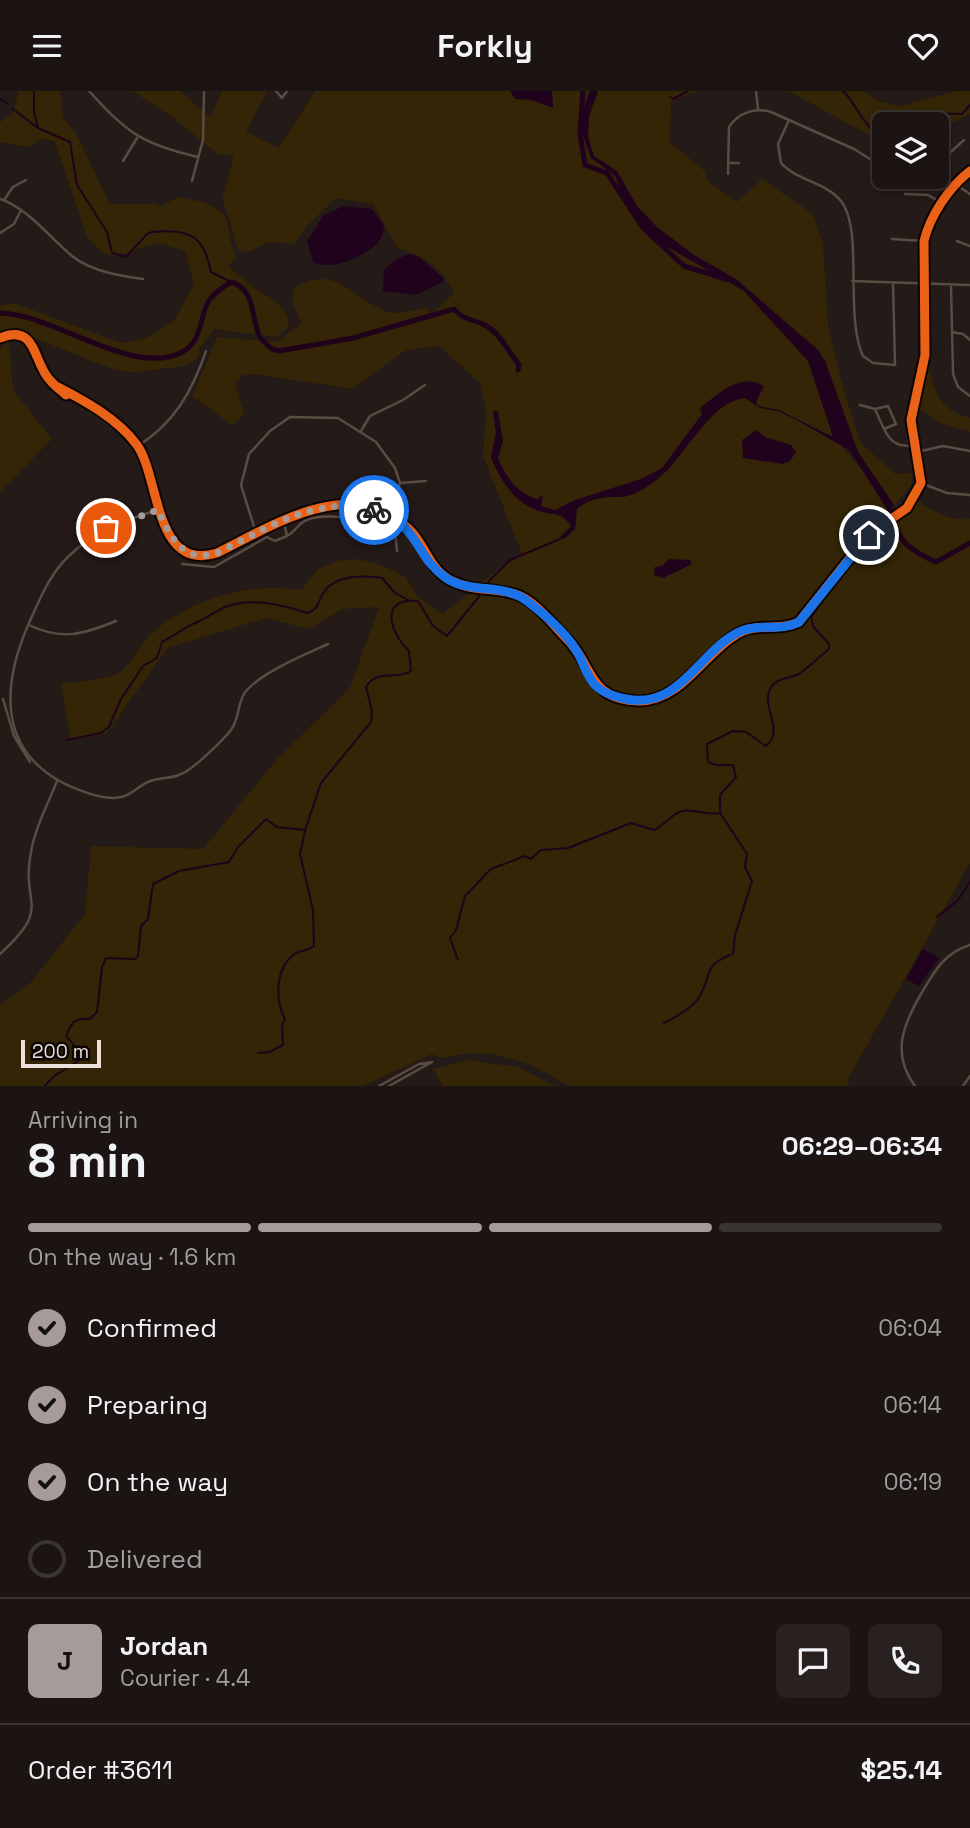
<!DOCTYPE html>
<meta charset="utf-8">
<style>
:root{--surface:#1b1412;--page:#282120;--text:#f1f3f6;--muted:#a09e9f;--line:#393332;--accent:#a69b98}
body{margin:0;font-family:"Space Grotesk",sans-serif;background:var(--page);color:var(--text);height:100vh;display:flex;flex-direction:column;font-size:26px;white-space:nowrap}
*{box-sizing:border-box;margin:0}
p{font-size:23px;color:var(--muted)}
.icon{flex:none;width:38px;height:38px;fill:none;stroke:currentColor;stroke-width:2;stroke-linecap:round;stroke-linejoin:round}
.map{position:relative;height:995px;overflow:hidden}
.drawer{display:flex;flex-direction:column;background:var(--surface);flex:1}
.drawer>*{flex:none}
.fabs{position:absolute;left:872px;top:21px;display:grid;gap:14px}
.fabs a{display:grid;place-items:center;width:77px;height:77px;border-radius:10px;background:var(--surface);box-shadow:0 4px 10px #0003,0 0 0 2px var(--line);font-size:35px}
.scale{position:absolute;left:21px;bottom:18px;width:80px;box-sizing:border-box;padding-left:7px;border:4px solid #ece0dd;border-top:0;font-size:19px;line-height:24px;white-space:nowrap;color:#ece0dd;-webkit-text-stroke:5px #0c0504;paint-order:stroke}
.pin{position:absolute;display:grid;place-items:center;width:60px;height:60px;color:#fff;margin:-30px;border:4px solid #fff;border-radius:50%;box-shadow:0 2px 7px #0007}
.courier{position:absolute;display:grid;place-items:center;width:70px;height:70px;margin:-35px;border:5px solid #1a73e8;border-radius:50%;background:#fff;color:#222;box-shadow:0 2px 9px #0007}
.head em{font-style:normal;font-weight:700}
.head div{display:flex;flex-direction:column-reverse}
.head{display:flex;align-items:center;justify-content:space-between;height:119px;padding:0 28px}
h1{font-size:46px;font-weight:700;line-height:52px}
.bar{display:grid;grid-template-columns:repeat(4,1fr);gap:10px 7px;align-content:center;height:84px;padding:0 28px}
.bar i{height:9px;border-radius:5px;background:var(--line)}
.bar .current{background:var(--accent)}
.bar p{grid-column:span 4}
.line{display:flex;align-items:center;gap:18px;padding:0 28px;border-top:2px solid var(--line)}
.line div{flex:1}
.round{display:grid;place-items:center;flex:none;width:74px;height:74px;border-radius:10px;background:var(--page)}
ol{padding:0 28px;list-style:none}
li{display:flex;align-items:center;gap:21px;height:77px}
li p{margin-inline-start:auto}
li .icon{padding:7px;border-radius:50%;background:var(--accent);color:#111;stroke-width:4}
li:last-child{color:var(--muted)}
li i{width:38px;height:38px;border:4px solid var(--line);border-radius:50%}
header{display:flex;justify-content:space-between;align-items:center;height:91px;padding:0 28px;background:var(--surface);font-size:32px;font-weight:700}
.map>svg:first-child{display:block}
.green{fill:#332505}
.water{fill:#20021c}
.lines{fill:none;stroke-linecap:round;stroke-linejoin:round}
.stream{stroke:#20021c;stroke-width:2}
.river{stroke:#20021c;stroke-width:5}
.minor{stroke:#594c43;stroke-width:2.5}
.tertiary{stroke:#594c43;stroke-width:4.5}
.cycleway-casing{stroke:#0c0504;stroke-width:13}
.cycleway{stroke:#ea6118;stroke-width:9}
.done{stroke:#a69b98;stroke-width:7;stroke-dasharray:0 12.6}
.route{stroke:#1a73e8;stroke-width:9}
</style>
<header><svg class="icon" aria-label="menu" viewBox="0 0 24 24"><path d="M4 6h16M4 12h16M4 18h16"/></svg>Forkly<svg class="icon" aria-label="heart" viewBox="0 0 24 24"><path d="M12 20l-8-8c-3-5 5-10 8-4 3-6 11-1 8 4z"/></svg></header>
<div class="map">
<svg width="970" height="995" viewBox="0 0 970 995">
<rect width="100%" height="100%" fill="#241a18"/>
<path class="green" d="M19 0H60L63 27 76 42 110 113H157L160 116 178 106C196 110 224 112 228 134 230 148 230 154 237 166L228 175C238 183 248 193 259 200 275 210 288 215 289 236L276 246 214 238 199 258V265C187 277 177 276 160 278 150 279 138 282 128 281 98 279 22 233 0 243V215L14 212 121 252 146 247 174 230 194 193 185 160 158 152 115 165 101 161 87 146 55 51 42 47 30 56 0 51V31L12 24Z
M132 0H180L210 26 222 0H267L246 41 279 57 315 0H698L671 10 670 51 706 81 705 88 737 111 762 88 813 123 823 153 828 235 841 289 860 351 895 383 913 382 911 395 894 414C857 375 843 320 825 270L834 347 867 384 893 430 917 410C932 418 953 433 970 427V772L850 984 847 995H569L532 974 494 963 468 962 441 967 432 963 363 995H0V914L31 891 85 823 91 755 203 758 279 666 350 597 379 516 343 518 308 538 266 527 167 557 107 642 71 650 61 593C74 591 109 588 119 582 133 572 141 551 154 540 196 506 249 491 301 499L317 479 336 470 356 468 381 474 406 486 417 505 443 523 492 483 522 463 483 365 486 318 480 292 439 255 406 259 352 298 255 283 243 284 235 292 244 324 232 334 192 305 217 246 277 251 302 232 292 211 295 196C338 171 354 211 390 221 400 224 418 218 428 216L430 224 454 202C442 178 424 163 398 158L373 113 336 107 308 134 294 153 268 151 249 161 239 160C231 142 231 127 222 109L234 64H219L171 25Z
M788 0H861L881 11 900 15 957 0H970V23L936 40V33H884V52Z
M9 249 13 299 52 348 0 401V258Z
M928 274C937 304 938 318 970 327V341L937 331 918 316Z
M468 969 518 976 555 995H443L433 978Z"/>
<path class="water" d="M510 0H552L553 17 532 9 515 8Z
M590 0H598L589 25 588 46 594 65 617 80 637 115 657 136 694 164 736 188 818 259 825 270 858 361 894 414 888 419 849 359 795 328 778 320 760 317 745 307C709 311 686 365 660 386 651 394 634 405 622 406 605 406 591 406 577 418L575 438 564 448 559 447 571 435C563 422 555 424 542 421 516 414 500 390 491 366L496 342 493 320H498L503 350 498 367C506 386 517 402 537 408L543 404 541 415 555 419 575 409 641 388 662 377 702 323 700 317C719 303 739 281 764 295L756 311 758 315 779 319 833 346 808 270 744 200 666 155 645 139 628 116 615 85 591 67 582 42V22Z
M344 115 372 118 384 134C383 140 383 145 379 150 368 165 330 181 313 171L307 150 324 124Z
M410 163 419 166 443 187V191L415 204 383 200 384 179 396 168Z
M756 339 765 346 791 354 796 361 790 370 783 373 743 367 742 349Z
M669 468 690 469 692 473 663 487 654 484 655 476 662 475Z
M923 858 939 867 919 895 906 888Z"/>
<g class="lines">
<path class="stream" d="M34 0V21L38 37
M843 0C857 12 863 40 884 43
M670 6 673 8 688 0
M0 8 8 13
M12 17 38 37 70 51 77 94 107 141 112 162 126 166 147 143 152 141C190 137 204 145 211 181L231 191
M901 33 926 22 962 23 970 14
M488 491 510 469 560 448
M67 649 101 642 109 636 121 608 143 575 157 567 162 551C173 546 183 537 195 532 205 528 213 522 223 517 249 505 282 514 308 522 319 518 318 510 324 501 335 484 364 484 382 487L394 501 408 509
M937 826 958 809 970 791
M458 869 450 847 456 839 465 805 491 778 525 765 531 768 541 759 568 757 631 732 654 739C664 734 672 723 682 720 694 717 707 725 720 722V704L736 686 733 674H716L708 671 707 653 733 640 746 641 766 655C785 640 761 616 770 598 776 586 789 588 799 583 809 576 819 566 829 558V553L813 535 811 526 860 461 867 459 880 466 886 464V458L878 453V445L893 435
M664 932C676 926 693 917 700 905 713 881 703 874 733 863L735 844 752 790 745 776 747 763 720 722
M258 962 269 961 283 954 282 933 285 928C275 909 275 879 293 864 300 859 307 860 314 855L313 819 300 763 305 740
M45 995C57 978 74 978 83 964L66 945C71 932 75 926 90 928L97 921 102 876 106 867 135 868 138 865 141 835 148 828 153 793 179 780 229 771 238 756 266 728 277 736 305 739 321 692 371 631 372 620 366 596C377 577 395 590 411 580L409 560C390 542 378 506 418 510L433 535 447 545 481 503"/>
<path class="river" d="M583 0 580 42 585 74 607 82 643 137 684 175 729 189
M0 222C55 223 135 289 184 260 201 250 200 228 207 213 212 203 222 197 231 191 255 198 251 224 259 244
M261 248 272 258 279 260 353 247 454 218C463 230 476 228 488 236 503 245 510 265 519 273L518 279
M888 412C899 448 900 455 936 471L970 452"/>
<path class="minor" d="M89 0C127 42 142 53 198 66
M276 0 282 7 287 0
M756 0 758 18
M789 29 778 53 781 72C797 90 826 91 841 110 864 138 844 224 863 265L873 272 895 274 893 192
M123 70 137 47
M728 72H739
M937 81 945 66 964 49
M938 82 970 103
M728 83 729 36C738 22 755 16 771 21L854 58 884 77
M192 90 203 49 204 0
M905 103 928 104 942 112
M0 108C29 118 49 146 72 165 91 180 119 185 143 188
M4 109 13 96 26 89
M0 142 14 133 21 119
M892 148 924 150
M957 150 970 155
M852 190 970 194
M951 194 953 283 958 296 970 305
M952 241 963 243 970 249
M860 314 875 318 888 315 896 333 884 338
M875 318C885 339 888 359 915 354
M361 340 370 325 403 309 425 294
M138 355C174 332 192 301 206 260
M917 361 943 355 970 360
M400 392 426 390
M921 392 947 402 970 404
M158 419C124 429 96 439 70 464 50 482 40 508 29 532 0 598 0 660 65 693 82 700 103 710 121 706 132 704 138 695 148 691 158 686 169 688 179 684 192 680 222 650 231 639 240 627 237 611 246 600 262 581 306 563 328 553
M283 428 287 445C294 441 297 435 303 431 320 419 380 429 395 440L397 460
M256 442 241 394 249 363 270 340 290 326 338 327 376 351 395 377 400 392 392 426
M182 473 214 476 267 446 275 450 287 445
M29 534C62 550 84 543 116 530
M3 608 14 645 30 671
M0 863C54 814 20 815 31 761 35 737 48 713 57 690
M379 995 419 973 432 971
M389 995 432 971
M915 995C891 963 903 934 921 903 934 881 944 862 970 854
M963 995 970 985"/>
<path class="tertiary" d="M0 247 12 244 27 248 52 291 129 347
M58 296C85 310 118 328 137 354 160 386 154 482 217 462 274 434 350 383 409 438 426 454 429 479 452 490 471 500 495 497 515 503 535 509 552 533 567 548 594 575 587 608 638 610 681 611 704 562 737 543 756 531 779 541 799 531L868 444 907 417 921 392 911 329 925 264 924 150C930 125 949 96 970 80"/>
<defs>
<path id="cycleway" d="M0 247C34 233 33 265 46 284 51 292 59 298 66 304
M58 296C85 310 118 328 137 354 160 386 154 482 217 462 274 434 350 383 409 438 426 454 429 479 452 490 471 500 495 497 515 503 535 509 552 533 567 548 594 575 587 608 638 610 681 611 704 562 737 543 756 531 779 541 799 531L868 444 907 417 921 392 911 329 925 264 924 150C930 125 949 96 970 80"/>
</defs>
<use href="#cycleway" class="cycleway-casing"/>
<use href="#cycleway" class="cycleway"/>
</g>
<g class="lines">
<path class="done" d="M106 437 158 419C170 445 183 473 217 462 269 437 314 404 374 419"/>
<path class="route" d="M374 419C423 436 412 463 446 487 470 503 504 492 527 510 544 523 565 541 576 559 584 571 586 586 597 596 605 603 616 606 626 608 681 619 700 558 741 540 760 532 780 541 799 531L869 444"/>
</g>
</svg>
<div class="fabs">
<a><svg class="icon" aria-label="layers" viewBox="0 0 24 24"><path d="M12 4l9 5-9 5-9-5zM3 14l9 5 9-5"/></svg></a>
</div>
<div class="scale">200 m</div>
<div class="pin" style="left:106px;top:437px;background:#ea580c"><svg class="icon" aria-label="bag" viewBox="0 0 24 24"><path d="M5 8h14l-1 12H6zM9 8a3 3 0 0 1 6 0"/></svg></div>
<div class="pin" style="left:869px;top:444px;background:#1f2937"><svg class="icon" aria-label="home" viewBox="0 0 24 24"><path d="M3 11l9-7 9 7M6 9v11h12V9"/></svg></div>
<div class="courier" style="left:374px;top:419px"><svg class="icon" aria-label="bike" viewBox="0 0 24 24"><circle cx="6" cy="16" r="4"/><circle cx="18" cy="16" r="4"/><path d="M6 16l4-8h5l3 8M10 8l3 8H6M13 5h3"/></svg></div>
</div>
<section class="drawer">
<div class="head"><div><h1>8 min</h1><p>Arriving in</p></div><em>06:29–06:34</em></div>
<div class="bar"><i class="current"></i><i class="current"></i><i class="current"></i><i></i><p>On the way · 1.6 km</p></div>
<ol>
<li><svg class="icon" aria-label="check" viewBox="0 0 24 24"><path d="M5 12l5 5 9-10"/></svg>Confirmed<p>06:04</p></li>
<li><svg class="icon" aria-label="check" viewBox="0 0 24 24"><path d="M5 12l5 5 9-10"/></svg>Preparing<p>06:14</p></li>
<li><svg class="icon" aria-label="check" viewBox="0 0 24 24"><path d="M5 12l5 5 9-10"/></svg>On the way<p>06:19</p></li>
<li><i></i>Delivered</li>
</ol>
<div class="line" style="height:126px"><b class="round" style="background:var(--accent);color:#111">J</b><div><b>Jordan</b><p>Courier · 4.4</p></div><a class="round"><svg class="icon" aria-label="chat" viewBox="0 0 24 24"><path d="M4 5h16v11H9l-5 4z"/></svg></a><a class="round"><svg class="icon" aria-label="phone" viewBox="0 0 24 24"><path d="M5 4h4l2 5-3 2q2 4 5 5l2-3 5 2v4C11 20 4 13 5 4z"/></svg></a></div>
<div class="line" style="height:91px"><div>Order #3611</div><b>$25.14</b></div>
</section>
